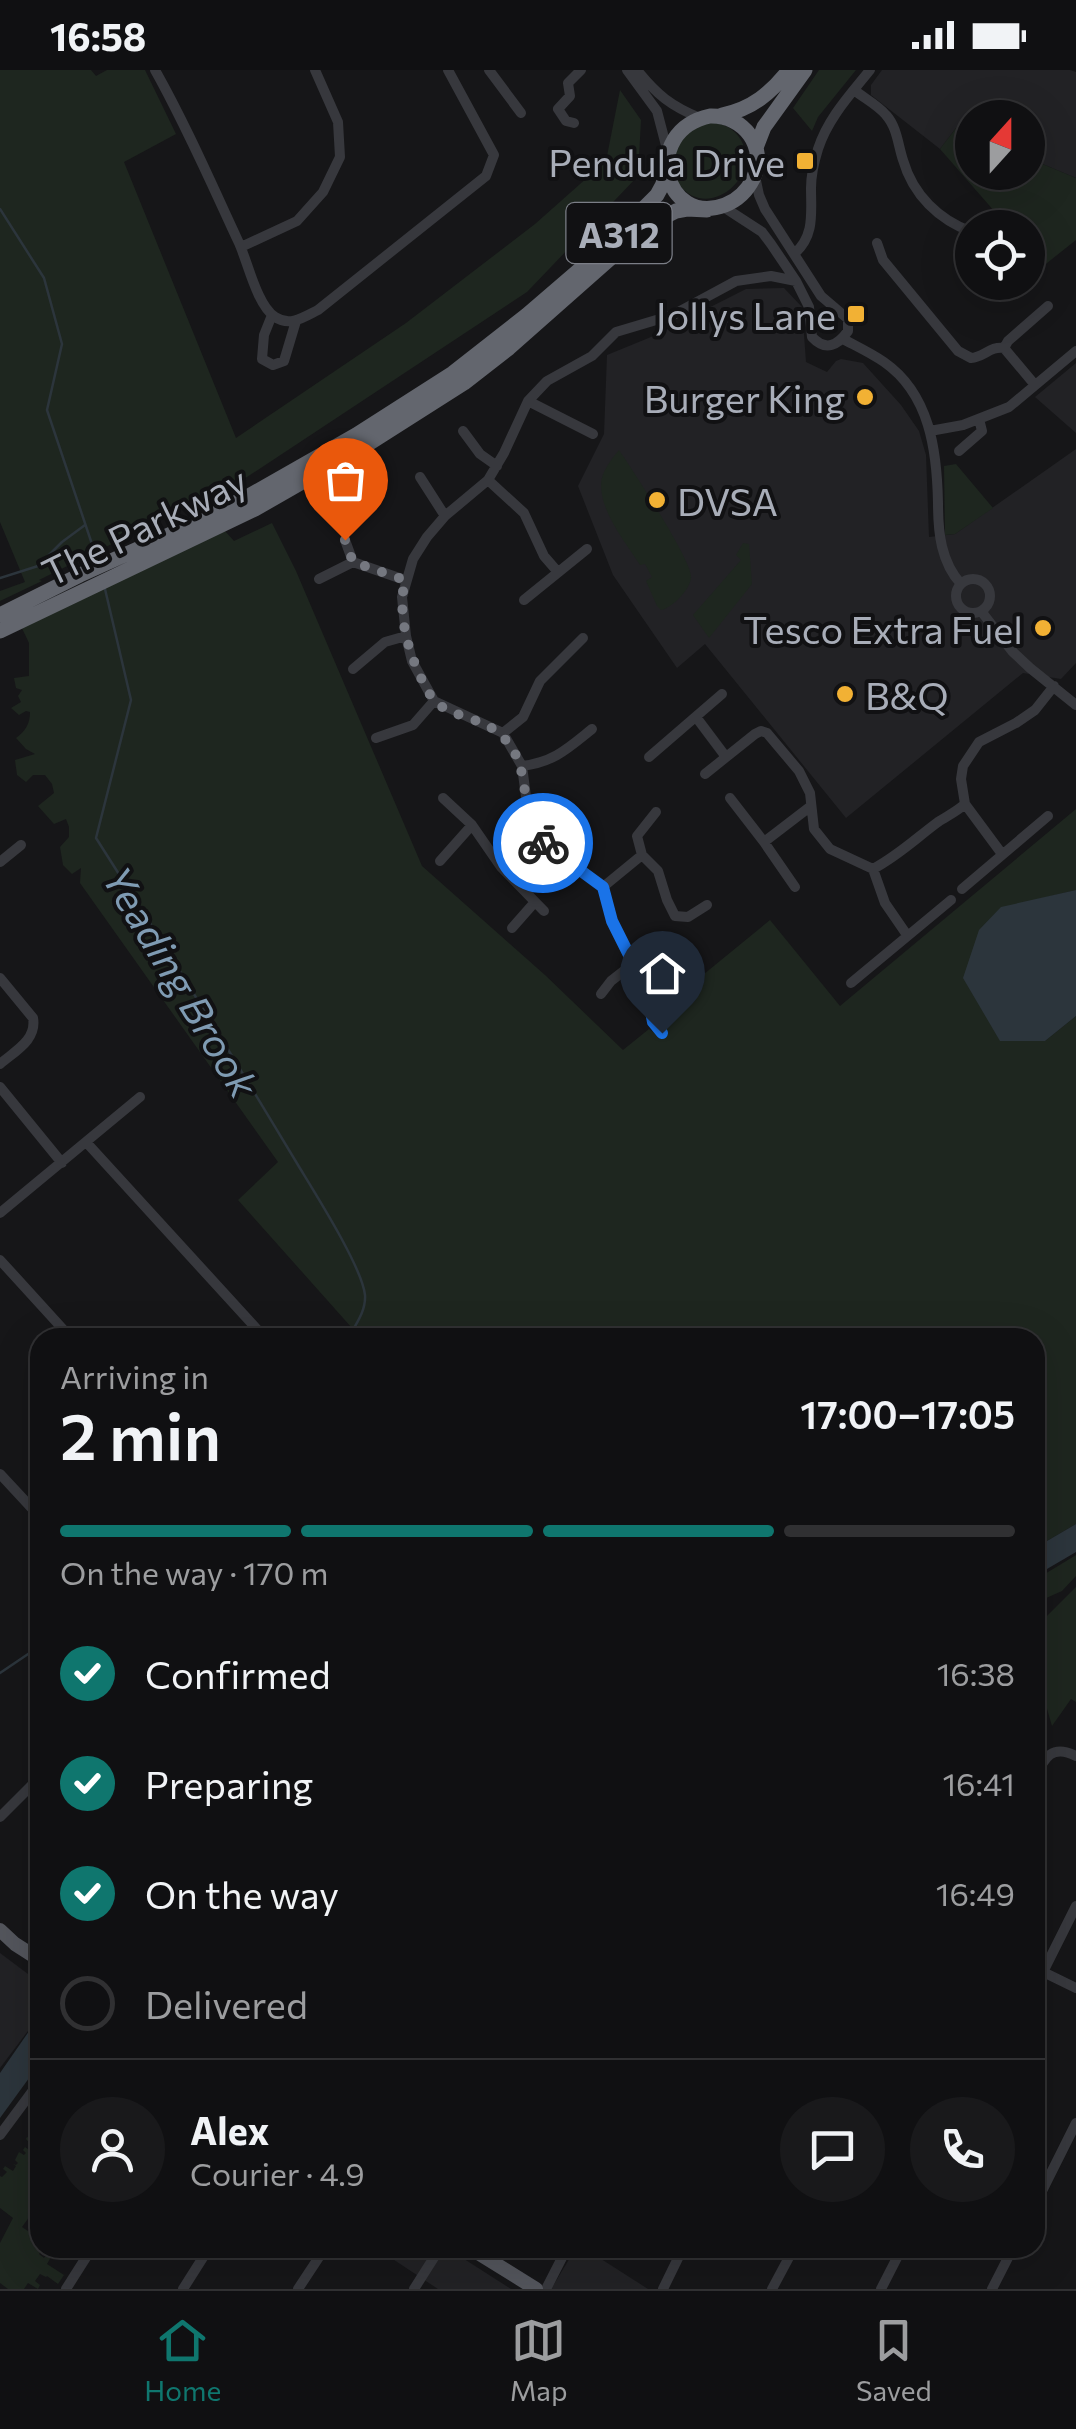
<!DOCTYPE html>
<meta charset="utf-8">
<style>
:root{--surface:#101012;--page:#19191b;--text:#f1f3f6;--muted:#9c9d9f;--line:#303032;--accent:#0f766e}
body{margin:0;font-family:Commissioner,sans-serif;background:var(--page);color:var(--text);height:100vh;display:flex;flex-direction:column;font-size:38px;white-space:nowrap}
*{box-sizing:border-box;margin:0}
p{font-size:32px;color:var(--muted)}
.icon{flex:none;width:55px;height:55px;fill:none;stroke:currentColor;stroke-width:2;stroke-linecap:round;stroke-linejoin:round}
.map{position:relative;flex:1;overflow:hidden}
.details{position:absolute;left:30px;top:1258px;width:1015px;height:930px;display:flex;flex-direction:column;background:var(--surface);border-radius:30px;box-shadow:0 10px 40px #0002,0 0 0 2px var(--line)}
.details>*{flex:none}
.needle{width:65px;rotate:21deg}
.tools{position:absolute;left:955px;top:30px;display:grid;gap:20px}
.tools a{display:grid;place-items:center;width:90px;height:90px;border-radius:50%;background:var(--surface);box-shadow:0 10px 40px #0002,0 0 0 2px var(--line);font-size:50px}
.pin{position:absolute;display:grid;place-items:center;width:85px;height:85px;color:#fff;margin:-102px -42px;border-radius:50% 50% 50% 0;rotate:-45deg;box-shadow:0 0 10px #0007}
.pin .icon{rotate:45deg}
.courier{position:absolute;display:grid;place-items:center;width:100px;height:100px;margin:-50px;border:8px solid #1a73e8;border-radius:50%;background:#fff;color:#222;box-shadow:0 2px 12px #0007}
.overview em{font-style:normal;font-weight:600}
.overview div{display:flex;flex-direction:column-reverse}
.overview{display:flex;align-items:center;justify-content:space-between;height:170px;padding:0 30px}
h1{font-size:65px;font-weight:600;line-height:75px}
.bar{display:grid;grid-template-columns:repeat(4,1fr);gap:15px 10px;align-content:center;height:120px;padding:0 30px}
.bar i{height:12px;border-radius:8px;background:var(--line)}
.bar .selected{background:var(--accent)}
.bar p{grid-column:span 4}
.line{display:flex;align-items:center;gap:25px;padding:0 30px;border-top:2px solid var(--line)}
.line div{flex:1}
.round{display:grid;place-items:center;flex:none;width:105px;height:105px;border-radius:52px;background:var(--page)}
ol{padding:0 30px;list-style:none}
li{display:flex;align-items:center;gap:30px;height:110px}
li p{margin-inline-start:auto}
li .icon{padding:10px;border-radius:50%;background:var(--accent);color:#fff;stroke-width:4}
li:last-child{color:var(--muted)}
li i{width:55px;height:55px;border:5px solid var(--line);border-radius:50%}
.status{display:flex;justify-content:space-between;align-items:center;height:70px;padding:0 50px;background:var(--surface);direction:ltr}
.status svg{height:28px;fill:currentColor}
.menu{display:flex;justify-content:space-around;align-items:center;height:140px;border-top:2px solid var(--line);background:var(--surface);font-size:28px;color:var(--muted)}
.menu a{display:grid;justify-items:center;gap:5px}
.menu .selected{color:var(--accent)}
.map>svg:first-child{display:block}
.built{fill:#222225}
.green{fill:#1e261f}
.water{fill:#2c353c}
.lines{fill:none;stroke-linecap:round;stroke-linejoin:round}
.stream{stroke:#2c353c;stroke-width:2.5}
.minor{stroke:#37383d;stroke-width:10}
.major{stroke:#53555c;stroke-width:14}
.highway{stroke:#63666e;stroke-width:15}
.done{stroke:#757880;stroke-width:10;stroke-dasharray:0 18}
.route{stroke:#1a73e8;stroke-width:12}
.poi-dot{fill:#f2b134;stroke:#111113;stroke-width:4}
.labels{text-anchor:middle;dominant-baseline:central;stroke-width:8;stroke-linejoin:round;paint-order:stroke}
.shield{fill:#111113;stroke:#7b7e86;stroke-width:2.5}
.shield-label{font-size:35px;font-weight:bold;fill:#a8adb8}
.poi-label{font-size:38px;fill:#a8adb8;stroke:#111113;text-anchor:end}
.street-label{font-size:38px;fill:#a8adb8;stroke:#111113}
.water-label{font-size:40px;font-style:italic;fill:#7f9bb3;stroke:#111113}
</style>
<div class="status"><b>16:58</b><svg viewBox="0 0 49 12"><path d="M0 12V9h3v3zM5 12V6h3v6zM10 12V3h3v9zM15 12V0h3v12zM26 1h20v11H26zM47 4h2v5h-2z"/></svg></div>
<div class="map">
<svg width="1076" height="2219" viewBox="0 0 1076 2219">
<rect width="100%" height="100%" fill="#161618"/>
<path class="built" d="M882 0H1070L1076 2V108L1028 88V48L1001 47 996 38 966 45 940 79 871 25V15Z
M784 218 802 237 806 292 827 302 836 291 841 289 863 293 901 335 919 361 926 385 929 467 955 464 1076 379V593L1061 609 1023 603 846 748 705 574 677 598 613 505 578 416 604 364 607 285 651 267 746 219Z
M1076 293V363L1035 327Z
M0 1883 40 1913V1945L0 1998Z
M376 2178H447L511 2219H438Z
M576 2178H584L648 2219H551Z"/>
<path class="green" d="M0 0H91L96 6 107 0H145L176 64 124 92 236 368 406 253 535 154 606 91 620 20 641 50 638 106 527 222 247 407 39 510 42 511 0 531V521L25 512 0 452Z
M819 0H856L818 47 812 61 793 38Z
M997 37 1001 47 972 48V102H1028V88L1076 108V170L1042 197 1028 180V158L1008 157 940 79 966 45Z
M699 52C707 53 716 52 723 55 730 57 737 63 741 70 762 106 710 150 681 117 673 108 673 90 670 79Z
M619 380C632 399 690 488 691 506 692 518 672 538 661 540L657 536 646 511 652 507 645 494 640 495C626 473 601 443 601 415 601 402 611 390 619 380Z
M956 394 993 438 955 464 945 465 944 396Z
M272 453 296 501 422 796 545 905 623 980 649 959 659 966 666 960 663 955 660 940 770 850 840 936 1076 739V820L1001 838 1045 971 1076 946V1454L1035 1478V1268L360 1267 238 1130 278 1092 80 813 81 798 72 804 63 795 60 777 69 767V757L66 749 54 754 38 736 54 723 52 714 45 705H33L26 712 17 705 15 690 35 684 26 679 16 668C26 661 30 653 30 642L26 641 19 645 11 638 21 632 18 626 22 620 16 618 14 608 29 606V573L20 554 225 461 234 471Z
M743 473 749 474 752 514 709 568 693 545 741 490 736 485Z
M1076 1485V1506L1062 1521 1035 1533V1510Z
M1076 1517V1632L1071 1629 1052 1656 1037 1604H1040L1035 1599V1558Z
M40 2048V2107L36 2105 34 2109 38 2112 40 2110 36 2120 40 2123V2132L22 2157 28 2161 40 2146V2178H49L48 2180 43 2178 39 2184 44 2188 47 2184 51 2187 47 2194 64 2205 58 2214 47 2206 46 2207 40 2204 35 2211 40 2215 38 2219 28 2213 24 2219H8L0 2213V2173L13 2148 0 2138V2106L2 2107 7 2102 3 2099 5 2096 13 2101 16 2096 13 2094 16 2095 18 2093 15 2090 19 2082 24 2085 26 2083 23 2080 25 2077 32 2082 35 2079 26 2069 27 2067 31 2069 36 2063 32 2059Z"/>
<path class="water" d="M1076 820V946L1045 971H1000L963 908 979 860 1001 837Z
M1076 1454V1482L1035 1506V1478Z
M40 1950V1993L0 2048V2003L34 1954Z"/>
<g class="lines">
<path class="stream" d="M0 139 44 208 62 274 47 340 98 492
M0 508 38 496 62 472 85 455
M105 519 131 630 96 768C165 876 232 985 298 1095 315 1123 362 1197 365 1225 366 1241 356 1254 348 1268
M0 1603 40 1576"/>
<path class="minor" d="M155 0C186 55 212 115 239 173 248 193 257 235 275 247 290 257 304 247 318 240L486 106 494 85 448 0
M489 0 521 43
M627 0 657 41 668 83
M637 0C657 25 671 36 700 48
M854 20C864 28 878 35 886 45 897 57 898 75 903 90 913 125 939 150 972 162
M574 53 566 51 558 39 570 26 568 13 581 0
M722 136 762 162 771 174 796 211 809 237 812 267C826 282 838 275 848 261V249L821 226 765 139 759 125 755 106
M877 173 883 190 958 281 971 288C984 287 990 276 1004 278
M241 177 297 151 323 122 340 87 338 52 315 0
M794 184C815 166 811 143 811 118 811 105 814 92 818 79 828 48 850 25 870 0
M272 245 264 265 262 289 273 295 284 291 296 251
M843 269C856 276 871 283 884 292 930 324 937 381 938 433 938 463 941 492 961 514
M1004 278 1008 271 1048 236
M1004 278 1035 315
M528 331 593 364
M463 361 480 384 497 396
M930 361 963 355 1009 337 1076 281
M959 381 982 361 979 349
M420 407 445 446
M488 410 524 443 544 486 557 501
M345 470 353 492 405 510
M319 509 353 492
M956 526a17 17 0 1 1 34 0a17 17 0 1 1-34 0Z
M524 530 587 479
M981 541 1012 581 1030 598 1076 635
M353 599 385 572 406 566
M696 647 726 687
M503 663 523 647 540 611 583 568
M376 668 413 655 434 631
M649 687 722 624
M522 696C554 692 567 679 592 659
M705 704 755 664 761 661 767 663 799 701 810 723 814 759 830 779 873 799C899 785 915 769 938 752 947 746 956 742 965 734
M443 728 472 755 501 797 544 841
M730 728 764 772 811 736
M656 742 637 766 642 785 658 801 667 830 675 846 688 847 707 835
M764 772 795 817
M1002 784 965 734 961 709 963 696 979 672 1016 653 1035 640 1054 616
M440 791 472 755
M0 792 21 775
M501 797 536 767
M873 799 885 833 907 865
M603 817 642 785
M962 819 1048 746
M512 858 534 833
M0 908 33 948C37 970 15 981 0 994
M851 913 951 830
M601 924 611 911 634 893
M662 963 653 952 647 921 612 851 603 817 536 767 528 742 522 696 503 663 434 631 412 591 406 566 402 527 413 489 427 467 445 446 488 410 504 383 528 331 547 311 592 286 616 262 673 245 736 211 771 206 796 211
M0 1017 62 1093
M86 1072 265 1268
M0 1143 140 1027
M0 1190 71 1268
M0 1404 40 1447
M1035 1707C1045 1687 1052 1674 1076 1686
M0 1747 40 1707
M1035 1898 1076 1918
M1043 1902 1076 1836
M0 2065 40 2011
M1035 2135 1076 2053
M66 2219 92 2178
M183 2219 209 2178
M298 2219 325 2178
M414 2219 440 2178
M546 2219 567 2178
M663 2219 683 2178
M772 2219 794 2178
M881 2219 902 2178
M992 2219 1013 2178"/>
<path class="major" d="M0 1860 15 1874 40 1890
M470 2178 536 2219"/>
<path class="highway" d="M722 45C752 39 771 23 789 0
M710 46C744 45 768 77 753 109 747 121 738 130 725 135 664 158 640 61 710 46Z
M757 75 764 57 805 0
M0 545 80 505 193 454 247 427 356 365 453 303 527 245 599 183 657 125 663 114 666 93
M0 561 255 439 365 376 464 313 509 278 648 155 676 141 687 139 707 140"/>
</g>
<g class="lines">
<path class="done" d="M345 470 353 492 405 510C397 545 408 582 424 614 428 620 431 628 436 633 465 653 492 646 513 680 530 706 521 757 543 773"/>
<path class="route" d="M543 773 603 817 612 851 647 921 653 952 662 963"/>
</g>
<g class="poi-dot">
<rect x="795" y="81" width="20" height="20" rx="5"/>
<rect x="846" y="234" width="20" height="20" rx="5"/>
<circle cx="865" cy="327" r="10"/>
<circle cx="657" cy="430" r="10"/>
<circle cx="1043" cy="558" r="10"/>
<circle cx="845" cy="624" r="10"/>
</g>
<g class="labels">
<rect class="shield" x="566.5" y="133" width="105" height="60" rx="8"/>
<g class="shield-label">
<text x="619" y="163">A312</text>
</g>
<g class="poi-label">
<text x="785" y="91">Pendula Drive</text>
<text x="836" y="244">Jollys Lane</text>
<text x="845" y="327">Burger King</text>
<text x="677" y="430" text-anchor="start">DVSA</text>
<text x="1023" y="558">Tesco Extra Fuel</text>
<text x="865" y="624" text-anchor="start">B&amp;Q</text>
</g>
<g class="street-label">
<text transform="translate(144 455) rotate(-26)">The Parkway</text>
</g>
<g class="water-label">
<text transform="translate(182 911) rotate(59)">Yeading Brook</text>
</g>
</g>
</svg>
<div class="tools">
<a><svg class="needle" viewBox="-14 -14 28 28"><path d="M0-13l5 13h-10z" fill="#e53935"/><path d="M0 13l5-13h-10z" fill="#9c9d9f"/></svg></a>
<a><svg class="icon" aria-label="locate" viewBox="0 0 24 24"><circle cx="12" cy="12" r="6"/><path d="M12 2v4M12 18v4M2 12h4M18 12h4"/></svg></a>
</div>
<div class="pin" style="left:345px;top:470px;background:#ea580c"><svg class="icon" aria-label="bag" viewBox="0 0 24 24"><path d="M5 8h14l-1 12H6zM9 8a3 3 0 0 1 6 0"/></svg></div>
<div class="pin" style="left:662px;top:963px;background:#1f2937"><svg class="icon" aria-label="home" viewBox="0 0 24 24"><path d="M3 11l9-7 9 7M6 9v11h12V9"/></svg></div>
<div class="courier" style="left:543px;top:773px"><svg class="icon" aria-label="bike" viewBox="0 0 24 24"><circle cx="6" cy="16" r="4"/><circle cx="18" cy="16" r="4"/><path d="M6 16l4-8h5l3 8M10 8l3 8H6M13 5h3"/></svg></div>
<section class="details">
<div class="overview"><div><h1>2 min</h1><p>Arriving in</p></div><em>17:00–17:05</em></div>
<div class="bar"><i class="selected"></i><i class="selected"></i><i class="selected"></i><i></i><p>On the way · 170 m</p></div>
<ol>
<li><svg class="icon" aria-label="check" viewBox="0 0 24 24"><path d="M5 12l5 5 9-10"/></svg>Confirmed<p>16:38</p></li>
<li><svg class="icon" aria-label="check" viewBox="0 0 24 24"><path d="M5 12l5 5 9-10"/></svg>Preparing<p>16:41</p></li>
<li><svg class="icon" aria-label="check" viewBox="0 0 24 24"><path d="M5 12l5 5 9-10"/></svg>On the way<p>16:49</p></li>
<li><i></i>Delivered</li>
</ol>
<div class="line" style="height:180px"><a class="round"><svg class="icon" aria-label="person" viewBox="0 0 24 24"><circle cx="12" cy="8" r="4"/><path d="M4 21q1-7 8-7t8 7"/></svg></a><div><b>Alex</b><p>Courier · 4.9</p></div><a class="round"><svg class="icon" aria-label="chat" viewBox="0 0 24 24"><path d="M4 5h16v11H9l-5 4z"/></svg></a><a class="round"><svg class="icon" aria-label="phone" viewBox="0 0 24 24"><path d="M5 4h4l2 5-3 2q2 4 5 5l2-3 5 2v4C11 20 4 13 5 4z"/></svg></a></div>
</section>
</div>
<nav class="menu">
<a class="selected"><svg class="icon" aria-label="home" viewBox="0 0 24 24"><path d="M3 11l9-7 9 7M6 9v11h12V9"/></svg>Home</a>
<a><svg class="icon" aria-label="map" viewBox="0 0 24 24"><path d="M3 6l6-2 6 2 6-2v14l-6 2-6-2-6 2zM9 4v14M15 6v14"/></svg>Map</a>
<a><svg class="icon" aria-label="saved" viewBox="0 0 24 24"><path d="M7 4h10v16l-5-4-5 4z"/></svg>Saved</a>
</nav>
